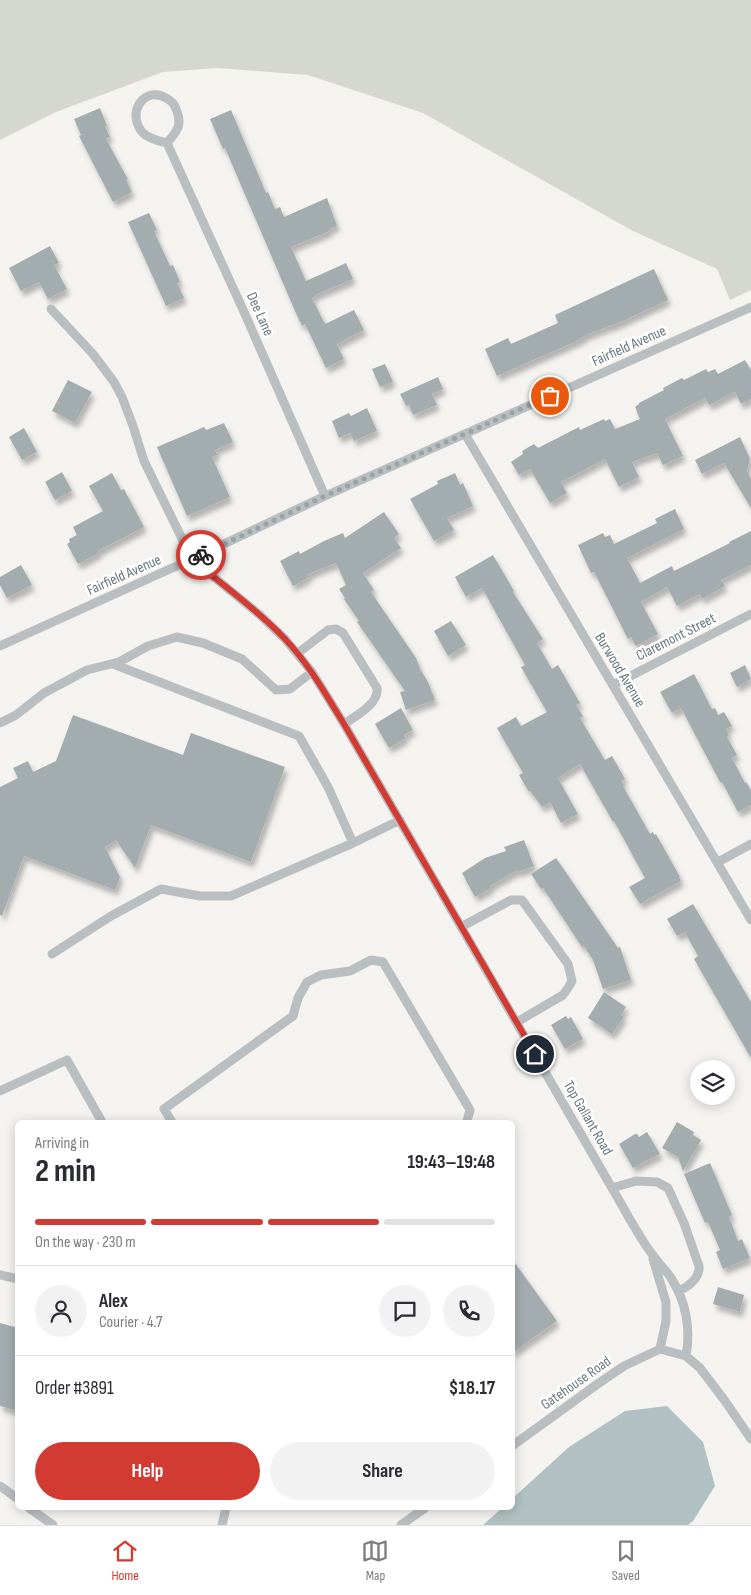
<!DOCTYPE html>
<meta charset="utf-8">
<style>
:root{--surface:#fff;--page:#f2f2f3;--text:#2b2b33;--muted:#7c7c81;--line:#e1e1e2;--accent:#d23b32}
body{margin:0;font-family:"Sofia Sans Condensed",sans-serif;background:var(--page);color:var(--text);height:100vh;display:flex;flex-direction:column;font-size:19px;white-space:nowrap}
*{box-sizing:border-box;margin:0}
p{font-size:16px;color:var(--muted)}
.icon{flex:none;width:28px;height:28px;fill:none;stroke:currentColor;stroke-width:2;stroke-linecap:round;stroke-linejoin:round}
.map{position:relative;flex:1;overflow:hidden}
.sheet{position:absolute;left:15px;top:1120px;width:500px;height:390px;display:flex;flex-direction:column;background:var(--surface);border-radius:8px;box-shadow:0 2px 12px #0003}
.sheet>*{flex:none}
.fabs{position:absolute;left:690px;top:1060px;display:grid;gap:10px}
.fabs a{display:grid;place-items:center;width:45px;height:45px;border-radius:50%;background:var(--surface);box-shadow:0 2px 12px #0003;font-size:25px}
.pin{position:absolute;display:grid;place-items:center;width:42px;height:42px;color:#fff;margin:-21px;border:2px solid #fff;border-radius:50%;box-shadow:0 1px 5px #0007}
.courier{position:absolute;display:grid;place-items:center;width:50px;height:50px;margin:-25px;border:4px solid #d23b32;border-radius:50%;background:#fff;color:#222;box-shadow:0 1px 6px #0007}
.headline em{font-style:normal;font-weight:700}
.headline div{display:flex;flex-direction:column-reverse}
.headline{display:flex;align-items:center;justify-content:space-between;height:85px;padding:0 20px}
h1{font-size:32px;font-weight:700;line-height:38px}
.bar{display:grid;grid-template-columns:repeat(4,1fr);gap:8px 5px;align-content:center;height:60px;padding:0 20px}
.bar i{height:6px;border-radius:4px;background:var(--line)}
.bar .active{background:var(--accent)}
.bar p{grid-column:span 4}
.line{display:flex;align-items:center;gap:12px;padding:0 20px;border-top:1px solid var(--line)}
.line div{flex:1}
.round{display:grid;place-items:center;flex:none;width:52px;height:52px;border-radius:26px;background:var(--page)}
.action{display:flex;gap:10px;margin-top:auto;padding:10px 20px}
.action a{flex:1;height:58px;border-radius:30px;background:var(--accent);color:#fff;font-size:20px;font-weight:700;line-height:58px;text-align:center}
.action a+a{background:var(--page);color:var(--text)}
.menu{display:flex;justify-content:space-around;align-items:center;height:70px;border-top:1px solid var(--line);background:var(--surface);font-size:14px;color:var(--muted)}
.menu a{display:grid;justify-items:center;gap:2px}
.menu .active{color:var(--accent)}
.map>svg:first-child{display:block}
.green{fill:#d4d8d0}
.water{fill:#b1c0c2}
.building{fill:#a3acaf;filter:url(#shadow)}
.lines{fill:none;stroke-linecap:round;stroke-linejoin:round}
.minor{stroke:#b9bec0;stroke-width:9}
.done{stroke:#98a3a6;stroke-width:5;stroke-dasharray:0 9}
.route{stroke:#d23b32;stroke-width:6}
.labels{text-anchor:middle;dominant-baseline:central;stroke-width:5;stroke-linejoin:round;paint-order:stroke}
.street-label{font-size:15px;fill:#66787e;stroke:#fff}
</style>
<div class="map">
<svg width="751" height="1525" viewBox="0 0 751 1525">
<defs>
<filter id="shadow"><feDropShadow dx="3" dy="5.5" stdDeviation="2.5" flood-color="#0004"/></filter>
</defs>
<rect width="100%" height="100%" fill="#f4f3f0"/>
<path class="green" d="M0 0H751V290L730 300 717 269 633 231 423 113 308 75 218 68 163 72 56 112 0 140Z"/>
<path class="water" d="M667 1406 703 1442 715 1486 693 1521 688 1525H483L502 1508H512L513 1498 569 1447 625 1411Z"/>
<path class="building" d="M100 108 107 126H105L110 137 106 139 125 174 128 179 126 180 132 192 113 202 79 136 81 135 74 119Z
M231 110 266 193 268 192 275 209 280 207 284 217 327 198 337 226 329 229 330 231 291 247 306 281 346 263 353 279 315 295V296L312 298 325 324 354 310 364 330 337 344 344 359 326 368 305 324 302 326 295 311 225 148 223 149 210 119Z
M149 213 157 230 154 231 170 266 173 265 180 282 177 283 184 298 166 306 128 222Z
M50 246 59 263 54 265 67 289 48 299 39 282 21 291 9 268Z
M654 269 668 300 612 326V325L586 335 579 340 497 376 485 349 508 338 511 344 558 323 555 315Z
M745 360 751 370V399L741 404 735 392 709 405 705 398 665 419 683 456 663 465 657 453 632 462 639 477 619 487 605 459 561 482 567 493 550 503 530 469 519 475 511 462 523 454 522 451 534 444 538 448 579 427 580 430 604 419 605 421 610 419 615 429 640 419 635 407 639 404V403L664 390 663 388 682 378 684 380 706 369 708 372 715 369 718 374Z
M385 364 393 382 380 387 372 369Z
M438 377 443 389 432 394 437 405 413 415 409 405 406 406 400 394Z
M68 380 92 392 75 423 52 411Z
M367 408 377 431 354 441 350 433 339 438 332 421 349 413 351 416Z
M224 423 233 442 215 450 217 455 212 457 230 497 187 516 157 447 204 427 206 430Z
M24 428 37 452 22 460 9 437Z
M740 437 750 459 747 471 751 479V508L724 463 702 474 695 460Z
M62 472 72 491 55 500 45 482Z
M112 473 121 490 124 489 144 527 98 551 99 553 78 564 67 544 70 542 69 539 77 535 73 527 103 511 89 486Z
M455 473 460 485 463 483 473 506 447 518 454 530 434 541 410 499 438 484 437 481Z
M675 509 684 529 627 558 640 583 672 566 674 571 730 543 729 542 751 531V565L721 580 725 586 702 599 700 594 677 606 667 587 641 602 658 634 636 646 631 637 628 639 594 572 591 573 578 545 603 533 605 537 610 535 614 544 657 523 655 519Z
M384 512 399 534 394 538 401 548 363 573 374 590 371 592 416 658 420 669 428 682 435 700 406 710 400 692 405 691 357 622 359 621 344 599 345 598 339 589 346 585 336 563 308 574 309 577 293 586 280 561 299 551 300 554 324 541 343 533 345 538Z
M493 555 514 591 513 592 543 639 537 643 552 669 558 665 580 703 576 705 583 716 580 718 605 760 612 756 625 779 621 781 624 785 623 786 650 834 653 832 654 835 656 834 680 877H679L681 881 640 904 629 887 645 878 614 821 613 822 580 764 558 778 578 814 561 823 550 802 542 807 530 791 529 792 519 775 523 773 497 728 516 717 521 726 547 712 521 667 525 665 482 588 466 597 455 577Z
M21 565 32 585 7 598 0 585V577Z
M451 621 466 645 448 656 434 631Z
M745 665 751 679 737 687 730 673Z
M694 674 712 709 715 708 718 715 724 712 732 726 726 729 729 736 727 737 737 755 732 758 745 783 746 782 751 790V805L738 812 722 782H720L711 765 681 708 672 713 660 692Z
M401 708 413 730 404 735 406 738 389 748 375 724Z
M73 715 183 755 191 733 285 767 251 862 151 825 135 868 116 840 105 847 120 877 115 890 24 856 2 916 0 915V787L18 778 13 768 28 761 33 772 56 761Z
M524 840 534 866 518 872 517 870 490 886 491 888 475 897 462 873 485 858 506 851 504 847Z
M556 858 618 948 620 947 631 980 603 989 593 960 584 946 582 947 543 888 541 889 531 874Z
M693 904 751 1002V1058L694 959 698 956 685 932 677 936 667 919Z
M604 992 626 1007 621 1015 624 1017 612 1034 588 1018Z
M566 1016 568 1019 571 1017 583 1039 565 1049 551 1025Z
M677 1122 694 1132 693 1135 701 1140 683 1171 678 1157 662 1148Z
M647 1132 660 1154 633 1168 619 1144 635 1134H637L639 1137Z
M710 1163 732 1215 729 1217 738 1241 742 1239 750 1258 723 1269 716 1252 720 1250 708 1222 705 1223 684 1174Z
M512 1259 557 1321 512 1353Z
M718 1287 744 1295 740 1312 713 1304Z
M0 1323 18 1328V1351L15 1367H18V1411L0 1406Z"/>
<g class="lines">
<path class="minor" d="M167 143C177 131 183 125 176 109 174 103 171 101 166 98 145 85 125 113 143 133 149 139 159 141 167 143L244 312 325 496
M51 309 93 354 114 382 122 397 133 426 144 461 192 559 260 615 285 639 312 672 344 724 612 1188C625 1210 637 1234 652 1254 658 1263 666 1270 671 1278 686 1301 691 1329 686 1356
M465 434 751 920
M0 646 192 559 325 496 751 307
M298 653 328 630 336 629 343 633 377 688C379 704 356 716 344 724
M113 664 299 736 328 787 353 843
M613 685 751 614
M0 723 16 715 44 693 87 670 119 662 148 646 177 637 203 643 242 659 276 690 290 689 312 672
M718 862 751 844
M461 927 511 900H522L568 964 572 981 568 988 563 995 517 1022
M52 954 111 916 161 889 200 896H231L353 843 400 820
M0 1091 67 1060 102 1122
M172 1122 164 1109 293 1016 298 998 307 982 321 975 350 971 371 960 383 962 470 1110 467 1121 468 1122
M612 1188 636 1181 657 1182 668 1188 684 1223 699 1266C700 1278 689 1286 679 1291
M653 1259 666 1302V1321L660 1349
M0 1275 18 1279
M660 1349 686 1356 700 1368 725 1401 751 1439
M512 1446 599 1383 624 1366 660 1349
M0 1486 18 1499
M29 1508 53 1525
M222 1525 226 1508
M401 1525 425 1508"/>
</g>
<g class="lines">
<path class="done" d="M201 555 325 496 550 396"/>
<path class="route" d="M201 555 192 559C222 585 258 610 285 639 309 664 326 695 344 724L535 1054"/>
</g>
<g class="labels">
<g class="street-label">
<text transform="translate(260 314) rotate(66)">Dee Lane</text>
<text transform="translate(629 346) rotate(-24)">Fairfield Avenue</text>
<text transform="translate(124 575) rotate(-24)">Fairfield Avenue</text>
<text transform="translate(676 637) rotate(-27)">Claremont Street</text>
<text transform="translate(620 670) rotate(59)">Burwood Avenue</text>
<text transform="translate(588 1118) rotate(60)">Top Gallant Road</text>
<text transform="translate(576 1383) rotate(-35)">Gatehouse Road</text>
</g>
</g>
</svg>
<div class="fabs">
<a><svg class="icon" aria-label="layers" viewBox="0 0 24 24"><path d="M12 4l9 5-9 5-9-5zM3 14l9 5 9-5"/></svg></a>
</div>
<div class="pin" style="left:550px;top:396px;background:#ea580c"><svg class="icon" aria-label="bag" viewBox="0 0 24 24"><path d="M5 8h14l-1 12H6zM9 8a3 3 0 0 1 6 0"/></svg></div>
<div class="pin" style="left:535px;top:1054px;background:#1f2937"><svg class="icon" aria-label="home" viewBox="0 0 24 24"><path d="M3 11l9-7 9 7M6 9v11h12V9"/></svg></div>
<div class="courier" style="left:201px;top:555px"><svg class="icon" aria-label="bike" viewBox="0 0 24 24"><circle cx="6" cy="16" r="4"/><circle cx="18" cy="16" r="4"/><path d="M6 16l4-8h5l3 8M10 8l3 8H6M13 5h3"/></svg></div>
<section class="sheet">
<div class="headline"><div><h1>2 min</h1><p>Arriving in</p></div><em>19:43–19:48</em></div>
<div class="bar"><i class="active"></i><i class="active"></i><i class="active"></i><i></i><p>On the way · 230 m</p></div>
<div class="line" style="height:90px"><a class="round"><svg class="icon" aria-label="person" viewBox="0 0 24 24"><circle cx="12" cy="8" r="4"/><path d="M4 21q1-7 8-7t8 7"/></svg></a><div><b>Alex</b><p>Courier · 4.7</p></div><a class="round"><svg class="icon" aria-label="chat" viewBox="0 0 24 24"><path d="M4 5h16v11H9l-5 4z"/></svg></a><a class="round"><svg class="icon" aria-label="phone" viewBox="0 0 24 24"><path d="M5 4h4l2 5-3 2q2 4 5 5l2-3 5 2v4C11 20 4 13 5 4z"/></svg></a></div>
<div class="line" style="height:65px"><div>Order #3891</div><b>$18.17</b></div>
<div class="action"><a>Help</a><a>Share</a></div>
</section>
</div>
<nav class="menu">
<a class="active"><svg class="icon" aria-label="home" viewBox="0 0 24 24"><path d="M3 11l9-7 9 7M6 9v11h12V9"/></svg>Home</a>
<a><svg class="icon" aria-label="map" viewBox="0 0 24 24"><path d="M3 6l6-2 6 2 6-2v14l-6 2-6-2-6 2zM9 4v14M15 6v14"/></svg>Map</a>
<a><svg class="icon" aria-label="saved" viewBox="0 0 24 24"><path d="M7 4h10v16l-5-4-5 4z"/></svg>Saved</a>
</nav>
